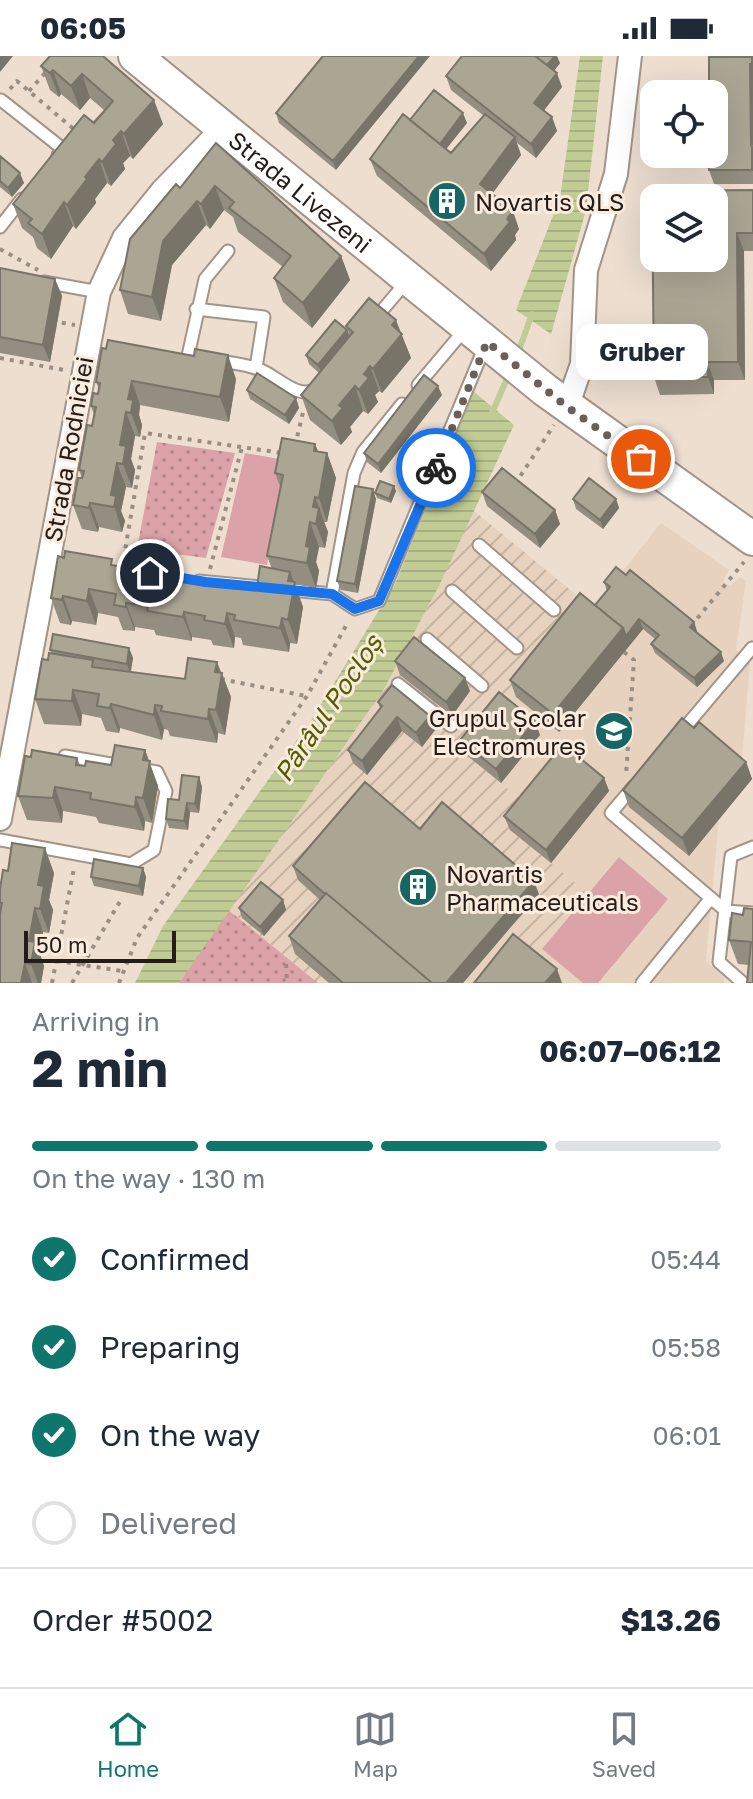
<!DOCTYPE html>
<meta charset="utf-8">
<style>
:root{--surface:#fff;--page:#f2f2f3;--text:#1f2937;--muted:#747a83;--line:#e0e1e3;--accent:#0f766e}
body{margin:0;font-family:"Golos Text",sans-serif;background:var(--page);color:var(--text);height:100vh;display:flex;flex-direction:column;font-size:30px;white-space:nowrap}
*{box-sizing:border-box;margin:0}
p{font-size:26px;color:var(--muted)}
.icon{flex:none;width:44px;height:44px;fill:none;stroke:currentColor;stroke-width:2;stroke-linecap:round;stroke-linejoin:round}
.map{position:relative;height:927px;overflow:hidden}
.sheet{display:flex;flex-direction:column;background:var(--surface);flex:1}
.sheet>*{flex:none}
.fabs{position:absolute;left:640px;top:24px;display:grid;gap:16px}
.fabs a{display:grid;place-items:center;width:88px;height:88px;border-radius:16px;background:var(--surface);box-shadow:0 8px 32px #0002;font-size:40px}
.scale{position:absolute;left:24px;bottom:20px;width:152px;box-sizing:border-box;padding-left:8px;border:4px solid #221d18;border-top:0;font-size:22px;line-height:28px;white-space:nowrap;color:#221d18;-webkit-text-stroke:6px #faebdd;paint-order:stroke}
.pin{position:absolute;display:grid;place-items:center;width:68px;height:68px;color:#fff;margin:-34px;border:4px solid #fff;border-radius:50%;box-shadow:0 2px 8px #0007}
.courier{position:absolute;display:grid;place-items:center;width:80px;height:80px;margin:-40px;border:6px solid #1a73e8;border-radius:50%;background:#fff;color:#222;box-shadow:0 2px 10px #0007}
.bubble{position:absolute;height:56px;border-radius:16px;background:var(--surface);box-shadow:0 8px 32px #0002;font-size:26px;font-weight:700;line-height:56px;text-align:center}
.overview em{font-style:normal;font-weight:700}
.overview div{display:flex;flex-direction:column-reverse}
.overview{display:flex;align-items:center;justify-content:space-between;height:136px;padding:0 32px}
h1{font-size:52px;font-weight:700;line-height:60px}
.bar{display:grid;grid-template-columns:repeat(4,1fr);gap:12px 8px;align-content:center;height:96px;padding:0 32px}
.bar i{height:10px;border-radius:6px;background:var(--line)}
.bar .active{background:var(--accent)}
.bar p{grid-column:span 4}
.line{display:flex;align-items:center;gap:20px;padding:0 32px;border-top:2px solid var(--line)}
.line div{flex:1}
ol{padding:0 32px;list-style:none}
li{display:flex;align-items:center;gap:24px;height:88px}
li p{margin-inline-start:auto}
li .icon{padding:8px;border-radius:50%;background:var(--accent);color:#fff;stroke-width:4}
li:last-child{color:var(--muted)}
li i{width:44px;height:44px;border:4px solid var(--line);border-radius:50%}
.status{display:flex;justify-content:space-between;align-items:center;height:56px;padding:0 40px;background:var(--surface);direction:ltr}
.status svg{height:22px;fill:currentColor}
.dock{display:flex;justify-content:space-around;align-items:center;height:112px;border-top:2px solid var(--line);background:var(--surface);font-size:22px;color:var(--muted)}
.dock a{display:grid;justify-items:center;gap:4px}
.dock .active{color:var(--accent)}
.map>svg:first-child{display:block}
.built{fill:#e7d2bf}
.industrial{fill:url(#industrial-furrows)}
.park{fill:url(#park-dots)}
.pitch{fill:#dba3a7}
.water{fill:url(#water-rules)}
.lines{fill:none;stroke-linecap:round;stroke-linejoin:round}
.stream{stroke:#c0cc94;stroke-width:6}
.lane-casing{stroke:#a29487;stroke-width:15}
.street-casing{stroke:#a29487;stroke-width:26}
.secondary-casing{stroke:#a29487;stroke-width:36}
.path{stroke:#988e83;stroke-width:4;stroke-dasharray:4 6;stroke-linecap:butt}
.lane{stroke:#fff;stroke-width:11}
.street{stroke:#fff;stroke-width:22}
.secondary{stroke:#fff;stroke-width:32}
.wall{fill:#938e7f}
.shaded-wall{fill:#787468}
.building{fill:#aba594;stroke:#787468;stroke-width:2;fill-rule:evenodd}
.done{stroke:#696158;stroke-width:8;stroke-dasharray:0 14.4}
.route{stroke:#1a73e8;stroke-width:10}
.labels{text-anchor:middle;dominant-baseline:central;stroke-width:6;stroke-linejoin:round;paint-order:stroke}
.street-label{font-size:24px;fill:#221d18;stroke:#faebdd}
.poi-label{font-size:24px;fill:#221d18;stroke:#faebdd;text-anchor:start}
.water-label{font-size:26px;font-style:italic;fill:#525e00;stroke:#faebdd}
</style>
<div class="status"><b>06:05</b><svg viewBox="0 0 49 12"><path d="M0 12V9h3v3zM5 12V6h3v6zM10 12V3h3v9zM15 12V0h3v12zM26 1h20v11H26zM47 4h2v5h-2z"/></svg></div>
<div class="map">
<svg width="753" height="927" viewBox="0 0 753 927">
<defs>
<pattern id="industrial-furrows" width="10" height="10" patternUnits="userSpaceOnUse" patternTransform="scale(2)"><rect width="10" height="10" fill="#e7d2bf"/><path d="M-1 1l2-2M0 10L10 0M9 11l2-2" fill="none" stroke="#c6b4a3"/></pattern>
<pattern id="park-dots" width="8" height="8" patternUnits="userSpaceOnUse" patternTransform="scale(2)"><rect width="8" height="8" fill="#dba3a7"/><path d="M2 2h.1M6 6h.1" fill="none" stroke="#b18487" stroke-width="1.8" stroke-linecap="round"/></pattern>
<pattern id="water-rules" width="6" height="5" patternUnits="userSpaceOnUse" patternTransform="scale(2)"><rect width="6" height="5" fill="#c0cc94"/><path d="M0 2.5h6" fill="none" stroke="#a5af7f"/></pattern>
</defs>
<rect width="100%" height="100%" fill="#edded0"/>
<path class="built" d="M661 467 729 514 723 525 730 530 740 521 746 525 736 594 750 607 741 714 752 723 719 763 706 904 724 922V927H495L510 774 529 750 465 698 586 555 595 562 607 535Z"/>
<path class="industrial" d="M473 454 585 546 586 555 465 698 529 750 510 774 585 835 528 903 495 927H318L227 853 384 633 439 530Z"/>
<path class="park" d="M157 386 235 397 206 502 137 493Z
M227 853 318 927H179Z"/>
<path class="pitch" d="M245 397 285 404 267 509 221 501Z
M619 801 668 843 598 927H583L542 893Z"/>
<path class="water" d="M580 0H603L586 154 551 278 516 254 560 142Z
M473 335 514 369 439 530 384 633 179 927H135L163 870 312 663 395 528Z"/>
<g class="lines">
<path class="stream" d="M518 297 532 258
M491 359 509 318"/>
<defs>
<path id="lane" d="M1 44 63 93 58 99
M0 171 22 143
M44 226 99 236
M196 253 264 261 256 312
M374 264 407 225
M188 300 205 223 228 195
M219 305C232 307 245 308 258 313 277 319 297 345 317 333
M418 329 466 272
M479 489 554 554
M199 525 332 538 355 553 379 545 485 290
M452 535 517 592
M332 538 354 417 363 396 402 348
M427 583 482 630
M398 628 451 670
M681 676 752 592
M633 731 611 757 726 855 753 857
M0 784 131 808 154 794 166 735 157 716 65 700
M642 927 711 842
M743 927 719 906 731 800 753 791"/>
<path id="street" d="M567 351 582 308 586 214 616 118 630 0
M0 763 99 236 124 182 163 134 223 72"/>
<g id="secondary">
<path id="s1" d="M135 0 545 334 753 483"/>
</g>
</defs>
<use href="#lane" class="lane-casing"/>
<use href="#street" class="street-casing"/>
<use href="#secondary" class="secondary-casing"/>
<path class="path" d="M10 33 17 25 76 75
M29 35 46 16
M0 193 38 214
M52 265 75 269
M0 302 64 314
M295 390 304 352
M515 428 554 369
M122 512 145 377 282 397
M210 513 242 391
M691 570 744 506
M624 596 634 604 626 719
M221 623 306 640
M57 905 122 915
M286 908 287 927
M52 927 74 812
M72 927 122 842
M119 927 137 882 307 640 348 566"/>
<use href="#lane" class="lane"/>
<use href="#street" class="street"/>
<use href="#secondary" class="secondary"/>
</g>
<path class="wall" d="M103 0 163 68 133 103 130 100 123 107 125 113 111 130 107 127 95 143 96 147 76 173 73 170 51 203 37 192 33 181 22 172 13 148 104 54 90 42 80 54 61 38 59 41 50 34 41 10Z
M322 0 336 114 279 67 276 57Z
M752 1 753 5V128H714L709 114Z
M560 7 554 15 562 31 543 55 552 61 557 75 536 102 516 86 521 99 492 138 519 173 515 179 516 184 491 215 377 120 370 103 410 64 467 67 446 93 451 97 484 60 451 34 446 20Z
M216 87 341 200 350 224 312 272 283 246 274 222 283 211 238 176 233 161 224 154 210 173 206 169 172 209 161 265 128 258 120 234 180 132Z
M0 100 24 127 12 141 0 131Z
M753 134V195H744L745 324H714V338L660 339 654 321Z
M0 212 55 223 62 240 50 306 0 297Z
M346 270 400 276 411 302 382 337 379 335 375 339 378 346 368 358 363 355 350 371 352 376 341 389 310 364 301 339 319 317 309 308 306 299 347 274 350 280Z
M236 323 229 366 140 349 139 359 142 369 140 381 135 380 131 403 135 414 132 432 126 431 121 455 125 465 122 476 99 471 98 476 82 473 73 449 82 422 79 414 92 370 94 359 91 350 98 338 99 333 96 326Z
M247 334 296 342 299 352 289 368 250 343Z
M442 339 381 417 367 406 364 397Z
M315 388 318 395 327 397 336 422 327 466H324L328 476 325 492 319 491 316 506 319 515 316 532 295 528 303 551 297 588 290 587 289 596 243 589 241 582 235 581 234 592 213 589 211 584 192 581V585L156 579 154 574 135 571V575L123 574 118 561 98 557 96 569 72 565 71 569 60 567 51 542 115 510 231 530 257 531 272 513 267 500 281 433 275 417Z
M396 435 391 447 377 442 375 437Z
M482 436 555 454 560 468 540 492 487 450Z
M376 443 358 537 341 534 337 525Z
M573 443H616L619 452 603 473 576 453Z
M626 519 694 566 697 576 724 605 697 631 655 597 651 588 655 583 643 573 559 676 516 641 510 624 595 549 607 535 604 526Z
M129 592 133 602 131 616 185 623 222 617 231 641 225 679 218 677 217 687 170 680 168 674 164 673 162 684 120 672 119 677 106 675 101 662 82 658 81 670 44 668 35 643 51 597 50 594Z
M395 605 470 635 452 660 400 619Z
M378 646 435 674 422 691 402 675 367 719 353 707 348 694 380 652Z
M694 672 746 706 752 723 689 800 629 751 623 734Z
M540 679 501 727 465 698 460 684Z
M145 694 158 730 152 767 145 765 144 775 99 767 96 761 63 755 62 767 27 764 18 740 31 701 77 702 80 709 85 710 111 709Z
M199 721 202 731 199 757 190 756 188 774 169 772 166 763 179 744Z
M604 722 609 735 551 807 510 774 504 760Z
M420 773 539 838 463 927H329L295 898 289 880 320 844 298 824 293 810Z
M143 812 146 821 143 840 94 830 91 821Z
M54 817 49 844 53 854 49 877 43 876 40 898 44 910 41 927H0V833Z
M283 844 286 854 264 880 242 862 239 852Z
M753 853V927L749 909 738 908 729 884 743 859Z"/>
<path class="shaded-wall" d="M0 0H13L0 16Z
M419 0H430L336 114 333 105Z
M555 0H557L560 7 550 20 546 11Z
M53 14 61 38 59 41 50 17Z
M557 17 562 31 539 61 534 47Z
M82 18 90 42 80 54 71 30Z
M154 44 163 68 133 103 124 78Z
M463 57 467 67 443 97 439 88Z
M552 61 557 75 536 102 531 88Z
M121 75 130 100 123 107 125 113 111 130 102 106 113 84Z
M515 81 521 99 486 146 480 128Z
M99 103 107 127 95 143 96 147 76 173 67 149 85 121Z
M20 117 24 127 12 141 8 132Z
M215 130 224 154 210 173 201 148Z
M197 145 206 169 172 209 161 265 152 241 163 185Z
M64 146 73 170 51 203 42 178Z
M513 155 519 173 515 179 516 184 491 215 484 198Z
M737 177 744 195 745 324 738 306Z
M341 200 350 224 312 272 303 247Z
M55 223 62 240 50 306 43 289Z
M396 264 411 302 382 337 373 313 392 269Z
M347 274 351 283 322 319 318 309Z
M228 299 236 323 229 366 220 341Z
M707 306 714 324V338L708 321Z
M370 310 379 335 375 339 378 346 368 358 359 334 364 318Z
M132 325 140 349 139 359 142 369 140 381 131 357 128 343Z
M355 330 363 355 350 371 352 376 341 389 332 365 339 349Z
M438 330 442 339 381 417 378 408Z
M296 342 299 352 289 368 285 359Z
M126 356 135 380 131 403 135 414 132 432 123 408 120 389Z
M315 388 324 413 327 397 336 422 327 466 319 442 314 395Z
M117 407 126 431 121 455 125 465 122 476 111 439Z
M394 430 396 435 391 447 389 443Z
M373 433 376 443 358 537 355 528Z
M315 441 328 476 325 492 316 468 313 451Z
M616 443 619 452 603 473 600 464Z
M90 447 99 471 98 476 89 452Z
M555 454 560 468 540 492 535 478Z
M310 466 319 491 316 506 319 515 316 532 307 507 306 490Z
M290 516 303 551 297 588 288 564V525Z
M89 533 98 557 96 569 87 545Z
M63 540 72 565 71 569 62 544Z
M126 547 135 571V575L126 551Z
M184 556 192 581V585L183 561Z
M227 557 235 581 234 592 225 568Z
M282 562 290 587 289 596 280 572Z
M639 563 643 573 559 676 553 658 623 572Z
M694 566 697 575 694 580 690 571Z
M129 592 133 602 130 617 127 608Z
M721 596 724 605 697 631 694 622Z
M217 606 231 641 225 679 216 654 215 616Z
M465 622 470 635 452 660 446 646Z
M73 634 82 658 81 670 72 645Z
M111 648 120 672 119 677 110 652Z
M155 649 164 673 162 684 154 659Z
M209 653 218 677 217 687 208 663Z
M430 660 435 674 422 691 416 677Z
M397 661 402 675 367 719 362 705Z
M535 665 540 679 501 727 496 713Z
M145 694 158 730 152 767 143 742V704Z
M746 706 752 723 689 800 682 782Z
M199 721 202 731 199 757 195 748Z
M604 722 609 735 551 807 546 794Z
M55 731 63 755 62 767 53 742Z
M136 741 145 765 144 775 135 751Z
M187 747 190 756 188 774 184 765Z
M45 792 54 817 49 844 53 854 49 877 40 853 38 829Z
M143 812 146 821 143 840 139 830Z
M534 825 539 838 463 927H446Z
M283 844 286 854 264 880 260 871Z
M35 852 43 876 40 898 44 910 41 927H38L31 908 29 885Z
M25 907 32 927H21Z
M557 913 562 927H545Z"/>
<path class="building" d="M50 0H103L154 44 124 78 121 75 113 84 116 88 102 106 99 103 85 121 87 123 67 149 64 146 42 178 28 167 32 163 13 148 84 59 94 67 113 45 82 18 71 30 53 14 50 17 41 10Z
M323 0H419L333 105 276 57Z
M462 0H535L557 17 534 47 552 61 531 88 446 20Z
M535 0H555L547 9Z
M709 1H752L751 88 752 92V114H709V98H714V38H709Z
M750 8H753V88H751Z
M434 34 463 57 440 88 410 64Z
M403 58 451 97 485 58 515 81 480 128 513 155 507 163 510 166 484 198 370 103Z
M216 87 341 200 303 247 274 222 291 200 229 152 234 146 215 130 201 148 197 145 163 185 152 241 120 234 130 183 176 128 180 132Z
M0 100 20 117 8 132 0 125Z
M753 134V177H737L738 306H707L708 321H654L652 135ZM654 142H714V202H654Z
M0 212 55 223 43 289 0 281Z
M369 242 396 264 392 269 402 278 373 313 370 310 364 318 369 322 359 334 355 330 339 349 343 352 332 365 301 339 353 276 346 270Z
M335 264 347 274 318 309 306 299Z
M108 284 194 300 195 293 228 299 220 341 132 325 128 343 133 344 131 357 126 356 120 389 126 390 123 408 117 407 111 439 116 440 114 451 90 447 89 452 73 449 78 422H82L83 419 84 415 79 414 87 369 92 370 96 351 91 350 93 337 98 338 100 327 96 326 102 292 106 293Z
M257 317 296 342 285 359 247 334Z
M424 319 438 330 378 408 364 397Z
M282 382 315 388 314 395 327 397 319 442 315 441 313 451 319 452 316 468 310 466 306 490 310 491 307 507 267 500 283 419 275 417Z
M502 412 555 454 535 478 482 436Z
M589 422 616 443 600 464 573 443Z
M380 425 394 430 389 443 375 437Z
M355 430 373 433 355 528 337 525Z
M65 495 112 503 111 509 231 530 232 527 257 531 260 510 290 516 288 525 295 526 288 564 282 562 280 572 234 564 235 559 227 557 225 568 204 564 205 560 184 556 183 561 147 555 148 550 126 547V551L114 549 116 538 89 533 87 545 63 540 62 544 51 542 58 500 64 502Z
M616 511 626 519 630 514 688 561 694 566 690 571 721 596 694 622 651 588 659 579 639 563 626 580 623 572 595 549 610 531 604 526Z
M580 537 623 572 553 658 510 624Z
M53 578 129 592 127 608 50 594Z
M414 581 465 622 446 646 395 605Z
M49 597 93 604 92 611 185 623 188 602 217 606 215 616 222 617 216 654 209 653 208 663 161 655 162 650 155 649 154 659 111 648 110 652 97 650 99 638 73 634 72 645 35 643 42 603 48 604Z
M392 629 430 660 416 677 397 661 362 705 348 694 382 650 378 646Z
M499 636 535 665 496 713 460 684Z
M682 662 694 672 699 666 746 706 682 782 623 734Z
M563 688 604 722 546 794 504 760Z
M115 689 145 694 143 704 150 705 143 742 136 741 135 751 90 743 91 737 55 731 53 742 18 740 25 700 31 701 32 694 77 702 76 709 85 710 86 705 111 709Z
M182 719 199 721 195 748 187 747 184 765 166 763 168 743 179 744Z
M365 726 420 773 442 746 534 825 446 927H432L326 837 325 838 293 810Z
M12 787 45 792 38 829 44 830 40 853 35 852 29 885 35 886 31 908 25 907 21 927H0V858L2 847H0V833L3 814 8 815Z
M94 803 143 812 139 830 91 821Z
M261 826 283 844 260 871 239 852Z
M326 837 432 927H343L289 880Z
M744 852 753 853V927H747L751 886 729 884 732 857 743 859Z
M513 878 557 913 545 927H474Z"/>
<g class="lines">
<path class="done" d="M436 412 487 286 567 351 641 403"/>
<path class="route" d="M150 517 206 526 332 538 355 553 379 545 436 412"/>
</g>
<defs>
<symbol id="building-disc" viewBox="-11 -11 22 22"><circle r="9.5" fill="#176666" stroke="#faebdd"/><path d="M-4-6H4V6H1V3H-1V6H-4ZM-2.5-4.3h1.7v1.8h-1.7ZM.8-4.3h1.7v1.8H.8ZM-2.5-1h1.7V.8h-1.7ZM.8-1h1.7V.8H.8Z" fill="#fff"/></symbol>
<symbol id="university-disc" viewBox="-11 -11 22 22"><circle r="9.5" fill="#176666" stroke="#faebdd"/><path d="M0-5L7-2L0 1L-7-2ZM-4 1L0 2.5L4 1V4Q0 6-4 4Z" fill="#fff"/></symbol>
</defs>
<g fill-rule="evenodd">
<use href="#building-disc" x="425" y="123" width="44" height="44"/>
<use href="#university-disc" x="592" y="653" width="44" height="44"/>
<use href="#building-disc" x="396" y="809" width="44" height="44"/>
</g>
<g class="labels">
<g class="street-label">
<text stroke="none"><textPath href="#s1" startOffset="214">Strada Livezeni</textPath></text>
<text transform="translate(68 393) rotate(-80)">Strada Rodniciei</text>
</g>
<g class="poi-label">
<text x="475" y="145">Novartis QLS</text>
<text x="586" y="661" text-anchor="end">Grupul Școlar<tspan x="586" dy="28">Electromureș</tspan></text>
<text x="446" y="817">Novartis<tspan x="446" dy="28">Pharmaceuticals</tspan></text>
</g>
<g class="water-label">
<text transform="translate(328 652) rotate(-56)">Pârâul Pocloș</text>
</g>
</g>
</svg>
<div class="fabs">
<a><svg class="icon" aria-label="locate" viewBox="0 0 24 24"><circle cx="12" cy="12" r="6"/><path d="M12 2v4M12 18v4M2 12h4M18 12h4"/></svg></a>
<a><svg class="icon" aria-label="layers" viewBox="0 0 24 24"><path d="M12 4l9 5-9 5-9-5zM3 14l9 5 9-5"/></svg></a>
</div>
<div class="scale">50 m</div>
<div class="pin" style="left:641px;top:403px;background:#ea580c"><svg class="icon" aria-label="bag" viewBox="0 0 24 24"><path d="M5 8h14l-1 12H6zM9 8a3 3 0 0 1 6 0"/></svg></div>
<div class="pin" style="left:150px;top:517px;background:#1f2937"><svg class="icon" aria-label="home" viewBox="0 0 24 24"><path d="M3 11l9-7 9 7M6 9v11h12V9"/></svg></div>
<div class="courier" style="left:436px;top:412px"><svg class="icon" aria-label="bike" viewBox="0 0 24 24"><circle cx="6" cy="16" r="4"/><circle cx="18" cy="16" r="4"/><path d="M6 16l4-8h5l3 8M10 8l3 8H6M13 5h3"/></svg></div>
<div class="bubble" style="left:576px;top:268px;width:132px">Gruber</div>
</div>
<section class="sheet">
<div class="overview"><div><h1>2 min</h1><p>Arriving in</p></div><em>06:07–06:12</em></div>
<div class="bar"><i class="active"></i><i class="active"></i><i class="active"></i><i></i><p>On the way · 130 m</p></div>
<ol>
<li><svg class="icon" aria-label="check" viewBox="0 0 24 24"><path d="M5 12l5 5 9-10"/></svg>Confirmed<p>05:44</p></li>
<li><svg class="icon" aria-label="check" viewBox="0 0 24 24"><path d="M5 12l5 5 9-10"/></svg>Preparing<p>05:58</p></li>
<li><svg class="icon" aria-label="check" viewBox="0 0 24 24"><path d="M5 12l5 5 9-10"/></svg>On the way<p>06:01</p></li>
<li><i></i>Delivered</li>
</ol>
<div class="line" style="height:104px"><div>Order #5002</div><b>$13.26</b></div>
</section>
<nav class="dock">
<a class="active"><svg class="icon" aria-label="home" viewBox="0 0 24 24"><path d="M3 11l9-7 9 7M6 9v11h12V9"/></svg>Home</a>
<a><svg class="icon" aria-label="map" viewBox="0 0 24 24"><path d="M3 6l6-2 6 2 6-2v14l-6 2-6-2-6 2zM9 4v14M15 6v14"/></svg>Map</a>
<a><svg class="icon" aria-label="saved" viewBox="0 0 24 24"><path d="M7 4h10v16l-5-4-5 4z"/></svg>Saved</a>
</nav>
